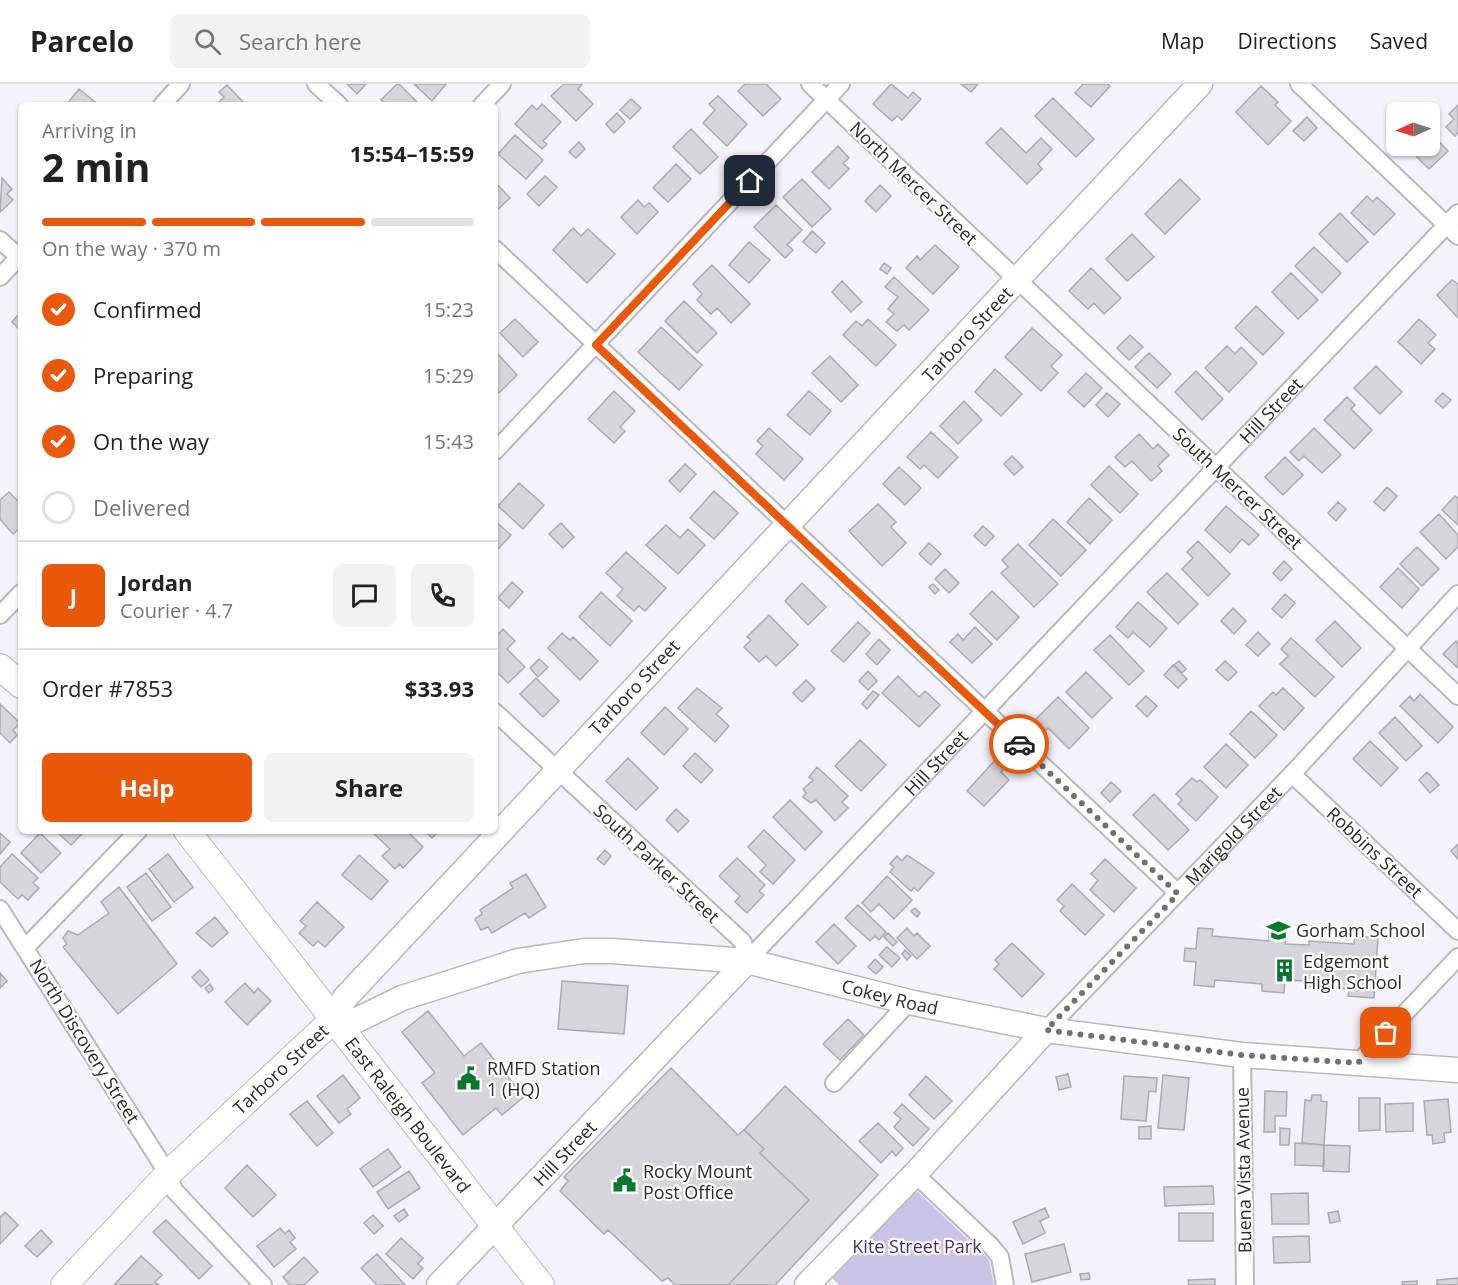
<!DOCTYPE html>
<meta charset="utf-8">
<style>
:root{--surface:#fff;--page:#f2f2f2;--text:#222;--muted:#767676;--line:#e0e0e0;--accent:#ea580c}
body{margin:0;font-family:"Open Sans",sans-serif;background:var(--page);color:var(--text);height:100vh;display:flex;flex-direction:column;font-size:22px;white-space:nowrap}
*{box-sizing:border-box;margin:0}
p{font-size:20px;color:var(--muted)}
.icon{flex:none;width:33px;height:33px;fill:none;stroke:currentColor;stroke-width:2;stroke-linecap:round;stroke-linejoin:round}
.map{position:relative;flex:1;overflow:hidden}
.side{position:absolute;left:18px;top:18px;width:480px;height:732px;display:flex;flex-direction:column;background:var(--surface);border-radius:9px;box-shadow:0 2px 4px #0004}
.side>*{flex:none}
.needle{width:39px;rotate:267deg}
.fabs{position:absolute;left:1386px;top:18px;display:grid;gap:12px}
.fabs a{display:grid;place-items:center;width:54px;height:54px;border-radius:9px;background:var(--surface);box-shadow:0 2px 4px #0004;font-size:30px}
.pin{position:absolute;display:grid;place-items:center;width:51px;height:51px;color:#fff;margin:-26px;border-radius:12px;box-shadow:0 3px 9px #0006}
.courier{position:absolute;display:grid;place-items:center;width:60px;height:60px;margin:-30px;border:4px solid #ea580c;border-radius:50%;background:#fff;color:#222;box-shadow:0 2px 8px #0007}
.head em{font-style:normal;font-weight:700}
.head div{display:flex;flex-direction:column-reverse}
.head{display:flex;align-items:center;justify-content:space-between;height:102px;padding:0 24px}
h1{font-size:39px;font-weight:700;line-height:45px}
.bar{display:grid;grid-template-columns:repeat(4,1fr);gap:9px 6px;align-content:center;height:72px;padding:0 24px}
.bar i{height:8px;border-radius:4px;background:var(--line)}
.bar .active{background:var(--accent)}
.bar p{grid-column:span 4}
.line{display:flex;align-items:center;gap:15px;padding:0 24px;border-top:2px solid var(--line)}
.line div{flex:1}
.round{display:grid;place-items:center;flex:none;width:63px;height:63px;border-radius:9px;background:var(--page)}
ol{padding:0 24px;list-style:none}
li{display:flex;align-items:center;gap:18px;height:66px}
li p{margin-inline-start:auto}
li .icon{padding:6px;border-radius:50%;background:var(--accent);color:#fff;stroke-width:4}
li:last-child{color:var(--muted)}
li i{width:33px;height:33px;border:3px solid var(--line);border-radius:50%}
.cta{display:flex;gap:12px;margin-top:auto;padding:12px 24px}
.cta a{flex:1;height:69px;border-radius:9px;background:var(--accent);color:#fff;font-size:24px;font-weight:700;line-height:69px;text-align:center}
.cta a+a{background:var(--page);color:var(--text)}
header{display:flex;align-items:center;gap:36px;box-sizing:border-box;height:84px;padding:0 30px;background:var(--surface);border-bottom:2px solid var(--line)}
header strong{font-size:28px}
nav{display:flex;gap:33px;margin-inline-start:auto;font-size:21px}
.search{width:420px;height:54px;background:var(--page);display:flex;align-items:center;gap:15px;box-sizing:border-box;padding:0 21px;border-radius:9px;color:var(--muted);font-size:22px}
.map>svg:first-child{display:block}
.green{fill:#ccc2e5}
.building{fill:#d7d5dc;stroke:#abaab1;stroke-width:1.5}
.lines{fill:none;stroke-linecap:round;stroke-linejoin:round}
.street-casing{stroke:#bab8bf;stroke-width:20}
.secondary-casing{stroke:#bab8bf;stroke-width:27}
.primary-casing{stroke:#bab8bf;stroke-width:28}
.street{stroke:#fff;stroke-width:16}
.secondary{stroke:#fff;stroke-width:24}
.primary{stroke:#fff;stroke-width:26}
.done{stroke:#717175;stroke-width:6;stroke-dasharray:0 10.8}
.route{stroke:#ea580c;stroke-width:8}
.labels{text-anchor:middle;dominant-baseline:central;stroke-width:4.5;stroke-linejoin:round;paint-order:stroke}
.street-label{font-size:18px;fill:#2b2b2e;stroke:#fff}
.poi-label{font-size:18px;fill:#2b2b2e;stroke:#fff;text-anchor:start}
.park-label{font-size:18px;fill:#442f69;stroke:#fff}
</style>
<header>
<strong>Parcelo</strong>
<div class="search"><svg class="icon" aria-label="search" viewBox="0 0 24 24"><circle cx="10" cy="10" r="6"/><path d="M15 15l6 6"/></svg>Search here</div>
<nav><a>Map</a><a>Directions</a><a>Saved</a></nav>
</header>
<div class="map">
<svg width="1458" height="1201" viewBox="0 0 1458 1201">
<rect width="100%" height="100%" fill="#f4f2fa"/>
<path class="green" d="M918 1108 989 1176 994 1201H839L831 1193 912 1109Z"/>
<path class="building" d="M347 0H366L357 10Z
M397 0H399L420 21H387L381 16Z
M414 0H446L432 17Z
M564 0H582L578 5 593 20 576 37 551 12Z
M745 0H766L781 15 763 32 738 7Z
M891 0 908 14 913 8 921 15 902 36 897 32 892 37 873 20Z
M961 0H978L971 8Z
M1083 0H1108L1110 2 1091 23 1075 9Z
M227 1 246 21H216L224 13 219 8Z
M1261 2 1278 18 1275 21 1291 37 1268 61 1236 28Z
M79 5 99 21H66Z
M718 12 747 40 727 62 703 39 715 26 709 20Z
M1053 14 1094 55 1076 73 1035 32Z
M631 15 641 24 630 35 620 26Z
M542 20 561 38 543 57 547 60 542 65 515 40 532 21 537 26Z
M1458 21V48L1455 52 1446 43 1454 35 1449 30Z
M617 29 625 38 614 49 606 40Z
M1307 33 1317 44 1304 57 1293 47Z
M1001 44 1026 69 1041 54 1052 65 1038 80 1042 85 1027 100 986 59Z
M691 45 718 73 700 90 673 63Z
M1431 49 1448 67 1429 85 1412 68 1418 62H1430Z
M515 51 543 76 526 95 498 70Z
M579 58 585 65 576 74 569 68Z
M838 62 849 74 843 79 849 85 829 105 812 88Z
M676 80 691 95 668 118 653 104Z
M545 92 557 103 539 122 527 110Z
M2 94 12 105 7 110 13 116 0 128Z
M802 95 831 125 812 143 783 113Z
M1180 95 1200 115 1165 150 1145 130Z
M495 98 510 114 495 128Z
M880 101 891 112 876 128 865 117Z
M1367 112 1373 118 1377 113 1395 130 1374 151 1351 129Z
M638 116 644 123 649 119 658 128 637 150 621 133Z
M776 121 802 146 787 161 793 166 785 174 754 143Z
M1340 129 1368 158 1347 178 1319 150Z
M573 144 581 152 588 145 615 170 587 199 553 166Z
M812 147 825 159 816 169 803 158Z
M1132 150 1154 173 1127 197 1106 175Z
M749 158 770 176 749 199 729 181Z
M935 161 959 183 933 210 906 184 917 172 920 176Z
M1314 163 1341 189 1322 209 1295 182Z
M884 179 891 184 887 190 880 185Z
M712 181 750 220 731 239 717 224 711 230 697 216 702 210 693 200Z
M1091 184 1121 214 1104 230 1094 219 1088 225 1069 207Z
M1291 189 1318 216 1298 235 1272 208Z
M894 193 929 226 909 246 904 241 897 247 886 238 894 230 888 225 898 213 885 203Z
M1452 196 1458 200V234L1437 211Z
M842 197 862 218 851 228 832 208Z
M684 217 717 249 697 269 665 237Z
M1256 222 1284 249 1263 271 1235 244Z
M21 228V247L12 238Z
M515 235 538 258 523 273 500 249Z
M868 235 896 261 876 282 843 251 856 237 862 242Z
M1419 235 1436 251 1428 259 1435 265 1421 280 1398 258Z
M661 243 702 281 679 306 638 268Z
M1032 244 1062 271 1051 282 1058 289 1041 307 1005 273Z
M1130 251 1143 263 1129 276 1117 264Z
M1227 262 1235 270 1241 263 1257 279 1229 308 1205 284Z
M495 267 517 291 499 309 495 305Z
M1149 269 1171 290 1157 304 1135 283Z
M830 272 858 301 841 318 812 289Z
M1376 282 1402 308 1380 330 1354 304Z
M995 285 1022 310 1001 332 975 308Z
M1196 287 1223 315 1202 336 1175 308Z
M1086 289 1102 304 1084 323 1068 308Z
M614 307 635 327 620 343 625 347 614 359 588 335Z
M809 307 831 327 810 351 787 331Z
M1107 309 1120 320 1108 333 1096 321Z
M1443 309 1451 316 1443 324 1435 317Z
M1347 313 1355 321 1351 325 1372 346 1354 365 1324 336Z
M964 317 982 336 958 360 940 342Z
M769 344 803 375 784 396 756 370 763 362 757 357Z
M1314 344 1341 371 1322 389 1304 372 1299 377 1290 368Z
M931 348 958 373 938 394 924 381 920 385 907 373Z
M1139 350 1153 365 1158 360 1169 371 1158 382 1162 387 1151 397 1132 377 1125 383 1115 373Z
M1012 372 1023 383 1014 391 1004 380Z
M1285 373 1303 391 1283 411 1265 393Z
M685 380 696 390 680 408 669 397Z
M1109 382 1138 410 1120 429 1091 401Z
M899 383 921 404 905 421 883 400Z
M519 399 544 421 523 445 498 422Z
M1387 403 1397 412 1384 427 1374 418Z
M714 407 738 429 714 455 690 434Z
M9 408 21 420V443L13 450 0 435V416Z
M1455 412 1458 414V441L1442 426Z
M1089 414 1112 436 1090 460 1067 438Z
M1338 418 1346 425 1336 437 1328 429Z
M878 420 896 438 891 443 906 459 882 482 849 447Z
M1226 422 1259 451 1249 461 1242 455 1230 469 1205 446Z
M1439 430 1458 451V463L1446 475 1420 448Z
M1053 435 1086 466 1061 492 1029 461Z
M495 437 511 451 495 468Z
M561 439 574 453 563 464 549 450Z
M666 441 680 454 688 445 705 461 678 490 646 461Z
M983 442 994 452 985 462 974 452Z
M1198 457 1230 490 1208 512 1182 485 1193 474 1187 468Z
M929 459 941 470 931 481 919 470Z
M1018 460 1058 500 1034 523 1001 489 1008 483 1002 476Z
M1417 463 1439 485 1422 502 1400 480Z
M626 468 666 504 645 527 639 522 634 527 617 512 623 505 606 489Z
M1284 477 1292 485 1281 497 1273 489Z
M1398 484 1419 505 1402 524 1380 503Z
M945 485 959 499 949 509 935 495Z
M1167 489 1198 520 1178 540 1147 508Z
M512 498 523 508 509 524 498 514Z
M802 499 826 523 808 541 785 517Z
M933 500 939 506 935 510 929 503Z
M992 507 1019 533 997 556 970 530Z
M601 508 632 537 610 562 579 533Z
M1285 510 1295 519 1282 534 1272 525Z
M1138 518 1167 544 1150 563 1133 548 1128 554 1116 543Z
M1233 524 1246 537 1234 550 1221 537Z
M769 531 798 561 776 582 766 572 759 578 744 563 751 556 747 553Z
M1335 537 1361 564 1342 583 1316 556Z
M858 538 870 549 844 578 831 567Z
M975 543 992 560 972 579 950 558 958 550 963 556Z
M503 545 515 557 507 565 525 583 508 599 495 586V554Z
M1258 548 1270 560 1258 572 1246 561Z
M562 549 570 556 573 553 598 577 580 596 548 564Z
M1110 551 1144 587 1129 601 1094 566Z
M1291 554 1334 593 1315 613 1280 580 1288 572 1281 565Z
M879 555 890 566 877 581 866 570Z
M1456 557 1458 560V584L1443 570Z
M539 575 548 583 538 593 530 584Z
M1179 577 1186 585 1182 589 1174 581Z
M1225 577 1237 588 1228 597 1216 586Z
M1173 581 1187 595 1178 604 1164 591Z
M868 587 877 597 868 606 859 597Z
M1086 588 1112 614 1092 634 1066 608Z
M898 592 919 613 925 607 940 621 919 643 882 609Z
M536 594 559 617 543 633 520 610Z
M806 596 815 605 802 618 793 609Z
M697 604 722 624 716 630 729 642 715 658 678 624Z
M1283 604 1304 624 1284 646 1259 622 1273 608 1276 611Z
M873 607 879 611 867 625 862 620Z
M1420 610 1453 643 1438 659 1400 622 1410 612 1414 617Z
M1146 612 1157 622 1147 633 1136 622Z
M1058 613 1089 644 1069 665 1048 644 1044 648 1034 637Z
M0 620 20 639 13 646 17 651 10 659 0 649Z
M665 623 688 645 664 671 641 649Z
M1251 627 1277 651 1255 674 1230 650Z
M1395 633 1422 662 1406 677 1379 649Z
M860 656 886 681 861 707 835 682Z
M1370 657 1398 684 1381 702 1353 675Z
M1226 660 1248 681 1226 704 1204 683Z
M695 669 713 686 701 699 683 682Z
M628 674 658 704 636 726 606 697Z
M997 674 1006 683 1001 688 1009 696 984 722 967 707Z
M817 683 848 712 842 718 848 724 835 737 816 716 811 719 803 713 806 709 803 705 813 696 809 693Z
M1427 688 1439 701 1430 709 1419 696Z
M1192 694 1197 698 1200 696 1218 713 1196 737 1178 720 1182 716 1176 710Z
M1111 698 1121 707 1110 718 1101 709Z
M1154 710 1189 746 1168 766 1133 731Z
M790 716 822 748 805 766 773 733Z
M676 725 689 737 678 748 666 736Z
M764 746 795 776 773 800 760 788 766 781 748 763Z
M56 747H85L71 761Z
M371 747H407L423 763 403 784 400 780 395 785 382 772 390 765Z
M425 747H439L432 754Z
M0 749 10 758 0 770Z
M40 749 61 769 41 789 21 769Z
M1458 760V775L1451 767Z
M605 766 611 772 604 781 597 775Z
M12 770 38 794 33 799 39 804 28 816 22 811 18 815 0 798V783Z
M168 770 193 803 174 818 149 785Z
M359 771 388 797 371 816 342 791Z
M907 771 934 789 918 807 914 804 911 807 890 788 894 783 890 780 897 772 902 777Z
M737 774 765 801 759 807 764 811 747 829 735 818 740 812 719 792Z
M1105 775 1136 804 1114 828 1090 806 1098 796 1091 790Z
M146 789 171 823 152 837 127 803Z
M526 790 546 823 529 834 525 829 492 849 488 843 481 846 475 835 482 830 480 826 513 804 510 799Z
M887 792 912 816 894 835 879 820 871 828 862 819Z
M1072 800 1104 831 1085 851 1060 827 1064 822 1057 816Z
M119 803 177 880 118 930 63 863 67 860 63 854 68 847 78 851 109 829 101 818Z
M317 818 344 843 325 863 318 857 313 862 299 849 306 842 300 837Z
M858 821 886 848 879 856 875 852 870 857 845 834Z
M915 824 920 829 917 833 911 827Z
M215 833 228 849 212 863 196 849Z
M834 840 856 862 838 880 816 858Z
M907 844 914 852 917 849 930 862 917 875 897 854Z
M1198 844 1213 845 1212 852 1269 857V847L1286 848 1285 860 1309 861V857L1354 860 1355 852 1378 854 1374 914 1348 912 1349 905 1304 902 1305 897 1285 896 1284 909 1262 907V900L1215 896 1214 903 1194 901 1196 878 1184 877 1185 864 1196 865Z
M888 849 897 858 893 862 884 853Z
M1012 859 1044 890 1022 913 994 885 999 880 995 876Z
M887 863 900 874 892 883 879 871Z
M905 866 911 872 907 876 902 870Z
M875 875 883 883 876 890 868 883Z
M200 886 209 896 201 903 192 893Z
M0 889 7 897 0 904Z
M562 897 628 902 624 950 558 945Z
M245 899 254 909 258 904 271 917 247 941 225 918Z
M210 900 213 905 209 909 205 904Z
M428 927 464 972 481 959 524 1013 502 1031 496 1024 463 1051 422 999 435 989 402 948Z
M848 935 864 951 840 976 823 960Z
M671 984 738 1051 744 1046 764 1065 760 1069 809 1116 728 1201H675L668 1194 662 1197 608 1146 604 1150 560 1107 568 1097 564 1093Z
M1068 990 1071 1003 1059 1006 1056 993Z
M343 991 360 1014 347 1025 351 1030 339 1039 317 1012Z
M1163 991 1189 994 1184 1046 1158 1044Z
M926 992 952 1017 934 1035 909 1011Z
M1124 992 1157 994 1156 1008 1149 1007 1146 1037 1121 1035Z
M785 1002 878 1091 775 1201H728L809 1116 760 1069 764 1065 744 1046Z
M1265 1007 1287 1008 1286 1032H1275V1048H1264Z
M1312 1011H1321V1017L1327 1018 1324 1061 1302 1059 1305 1016 1311 1017Z
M1359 1014H1380V1046L1359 1047Z
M1448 1015 1451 1048 1444 1049 1445 1058 1433 1060 1432 1051H1427L1424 1017Z
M307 1017 333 1049 317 1062 290 1030Z
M1413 1019V1047L1386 1048 1385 1020Z
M902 1020 929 1045 913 1062 894 1043 901 1035 894 1029Z
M878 1039 903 1064 896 1072 892 1067 881 1079 859 1057Z
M1151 1042V1055H1139V1043Z
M1280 1044 1290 1045 1289 1061H1280Z
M1295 1059 1324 1061V1082L1295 1081Z
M1324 1061 1350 1062 1349 1088 1323 1087Z
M388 1065 401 1083 373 1103 360 1085Z
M247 1081 276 1111 253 1133 225 1104Z
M409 1087 420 1104 388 1125 377 1108Z
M1213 1102 1214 1120 1165 1122 1164 1103Z
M1308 1109 1309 1140H1272L1271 1110Z
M1045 1124 1049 1133 1040 1137 1045 1149 1023 1160 1013 1138Z
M404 1125 408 1131 399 1138 394 1132Z
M1338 1127 1340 1137 1330 1139 1328 1129Z
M5 1128 18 1141 0 1160V1134Z
M1179 1129H1213V1157H1179Z
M373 1131 383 1142 374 1150 364 1139Z
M166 1136 212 1182 199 1195 153 1148Z
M280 1144 285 1150 289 1146 295 1154 290 1158 296 1165 274 1183 257 1162Z
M41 1146 52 1158 37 1173 25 1162Z
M1309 1152 1310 1178 1274 1179 1273 1153Z
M401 1154 423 1174 418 1180 423 1184 413 1195 386 1170Z
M1064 1160 1071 1188 1032 1198 1025 1170Z
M377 1170 405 1201H377L361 1184Z
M141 1172 162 1191 155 1198 159 1201H114Z
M304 1173 318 1188 304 1201H290L283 1193Z
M1089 1189 1090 1195 1081 1196 1080 1190Z
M1458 1194V1201H1437V1196Z
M1215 1195V1201H1189L1188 1196Z
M1417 1197V1201H1403L1402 1198Z"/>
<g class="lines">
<defs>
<g id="street">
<path d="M316 0 339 21"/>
<path d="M810 0 1458 612"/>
<path d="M1299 0 1458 152"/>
<path d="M162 21 181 0"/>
<path d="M482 21 502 0"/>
<path d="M0 156 21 175"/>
<path d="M495 165 1178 809"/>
<path d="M0 193 21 171"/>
<path d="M495 367 841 0"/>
<path d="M0 531 21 509"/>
<path d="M495 628 743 858 747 877"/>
<path d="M1292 690 1458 847"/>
<path d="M0 825 168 1090 174 1106 263 1201"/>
<path d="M26 863 138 747"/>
<path id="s1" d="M747 877 1458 129"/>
<path id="s2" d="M1046 946 1292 690 1458 510"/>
<path d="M1242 971 1245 1201"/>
<path d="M1358 979 1458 873"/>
<path d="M834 999 909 918"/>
<path d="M915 1090 991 1162 1000 1173 1005 1201"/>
</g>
<g id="secondary">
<path id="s3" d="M1200 0 345 914 333 936H357L402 914 518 877 584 867H612L747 877 909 918 1046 946 1242 971 1458 986"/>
<path id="s4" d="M439 1201 747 877"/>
<path d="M807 1201 915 1090 1046 946"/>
</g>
<g id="primary">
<path d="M0 583 21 601"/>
<path id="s5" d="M187 747 541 1201"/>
<path id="s6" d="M64 1201 168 1090 333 936"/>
</g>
</defs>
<use href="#street" class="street-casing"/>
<use href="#secondary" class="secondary-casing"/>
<use href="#primary" class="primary-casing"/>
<use href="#street" class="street"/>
<use href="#secondary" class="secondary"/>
<use href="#primary" class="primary"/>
</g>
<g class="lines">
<path class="done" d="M1019 660 1178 810 1046 946 1242 971 1358 979 1386 949"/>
<path class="route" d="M750 97 596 261 1019 660"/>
</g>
<defs>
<symbol id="school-bare" viewBox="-9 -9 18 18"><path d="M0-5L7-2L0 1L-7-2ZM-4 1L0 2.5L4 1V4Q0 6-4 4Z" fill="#06792e" stroke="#fff" stroke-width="2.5" paint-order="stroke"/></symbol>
<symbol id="building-bare" viewBox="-9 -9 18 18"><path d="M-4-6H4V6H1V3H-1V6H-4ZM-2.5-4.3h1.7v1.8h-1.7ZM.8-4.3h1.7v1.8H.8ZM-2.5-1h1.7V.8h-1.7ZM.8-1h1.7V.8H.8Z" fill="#06792e" stroke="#fff" stroke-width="2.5" paint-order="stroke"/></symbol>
<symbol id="civic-bare" viewBox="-9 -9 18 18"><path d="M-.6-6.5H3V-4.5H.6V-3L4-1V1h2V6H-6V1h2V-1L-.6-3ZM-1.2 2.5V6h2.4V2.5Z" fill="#06792e" stroke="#fff" stroke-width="2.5" paint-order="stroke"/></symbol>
</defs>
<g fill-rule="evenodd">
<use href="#school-bare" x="1262" y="830" width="33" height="33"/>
<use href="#building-bare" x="1268" y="870" width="33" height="33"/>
<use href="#civic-bare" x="452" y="978" width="33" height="33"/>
<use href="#civic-bare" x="608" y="1080" width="33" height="33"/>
</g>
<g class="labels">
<g class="street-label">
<text transform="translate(914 99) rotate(44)">North Mercer Street</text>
<text transform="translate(967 250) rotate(-47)">Tarboro Street</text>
<text stroke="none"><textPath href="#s1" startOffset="760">Hill Street</textPath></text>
<text transform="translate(1238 404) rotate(43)">South Mercer Street</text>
<text transform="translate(634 603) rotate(-47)">Tarboro Street</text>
<text stroke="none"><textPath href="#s1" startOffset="274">Hill Street</textPath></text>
<text stroke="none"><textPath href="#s2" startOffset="270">Marigold Street</textPath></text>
<text transform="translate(1375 768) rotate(43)">Robbins Street</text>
<text transform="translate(657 779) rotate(43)">South Parker Street</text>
<text stroke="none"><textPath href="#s3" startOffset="1850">Cokey Road</textPath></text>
<text transform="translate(85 957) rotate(58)">North Discovery Street</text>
<text stroke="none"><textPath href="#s6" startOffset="306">Tarboro Street</textPath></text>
<text stroke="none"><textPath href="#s5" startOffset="360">East Raleigh Boulevard</textPath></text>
<text stroke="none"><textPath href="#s4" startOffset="182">Hill Street</textPath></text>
<text transform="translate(1243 1086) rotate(-91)">Buena Vista Avenue</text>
</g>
<g class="poi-label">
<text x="1296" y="846">Gorham School</text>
<text x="1303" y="877">Edgemont<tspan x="1303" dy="21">High School</tspan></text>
<text x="487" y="984">RMFD Station<tspan x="487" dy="21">1 (HQ)</tspan></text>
<text x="643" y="1087">Rocky Mount<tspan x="643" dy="21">Post Office</tspan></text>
</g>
<g class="park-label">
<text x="917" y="1162">Kite Street Park</text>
</g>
</g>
</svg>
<div class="fabs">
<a><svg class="needle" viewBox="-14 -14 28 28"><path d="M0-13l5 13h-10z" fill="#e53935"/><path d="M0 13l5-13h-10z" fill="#767676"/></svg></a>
</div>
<div class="pin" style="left:1386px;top:949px;background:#ea580c"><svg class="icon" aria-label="bag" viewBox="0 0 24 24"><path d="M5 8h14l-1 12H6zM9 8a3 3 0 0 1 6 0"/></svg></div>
<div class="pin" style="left:750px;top:97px;background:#1f2937"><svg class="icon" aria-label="home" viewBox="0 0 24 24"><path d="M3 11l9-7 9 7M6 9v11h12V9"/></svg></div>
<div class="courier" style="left:1019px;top:660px"><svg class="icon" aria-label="car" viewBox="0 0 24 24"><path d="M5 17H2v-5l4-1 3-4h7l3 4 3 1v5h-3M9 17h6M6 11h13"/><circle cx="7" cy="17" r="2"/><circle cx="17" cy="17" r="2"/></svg></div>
<section class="side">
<div class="head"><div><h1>2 min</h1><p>Arriving in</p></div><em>15:54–15:59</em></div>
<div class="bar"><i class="active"></i><i class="active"></i><i class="active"></i><i></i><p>On the way · 370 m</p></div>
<ol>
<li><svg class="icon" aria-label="check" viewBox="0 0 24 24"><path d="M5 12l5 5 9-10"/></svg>Confirmed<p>15:23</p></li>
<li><svg class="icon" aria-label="check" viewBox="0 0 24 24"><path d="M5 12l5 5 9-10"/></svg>Preparing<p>15:29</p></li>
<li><svg class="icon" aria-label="check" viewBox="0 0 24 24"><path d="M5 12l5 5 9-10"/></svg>On the way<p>15:43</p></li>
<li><i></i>Delivered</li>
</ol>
<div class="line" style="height:108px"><b class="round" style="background:var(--accent);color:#fff">J</b><div><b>Jordan</b><p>Courier · 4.7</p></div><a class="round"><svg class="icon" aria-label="chat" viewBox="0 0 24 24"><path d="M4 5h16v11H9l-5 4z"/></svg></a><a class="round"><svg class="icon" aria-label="phone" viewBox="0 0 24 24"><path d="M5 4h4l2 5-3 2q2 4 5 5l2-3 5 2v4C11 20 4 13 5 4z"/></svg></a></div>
<div class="line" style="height:78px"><div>Order #7853</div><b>$33.93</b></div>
<div class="cta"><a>Help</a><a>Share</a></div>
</section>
</div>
